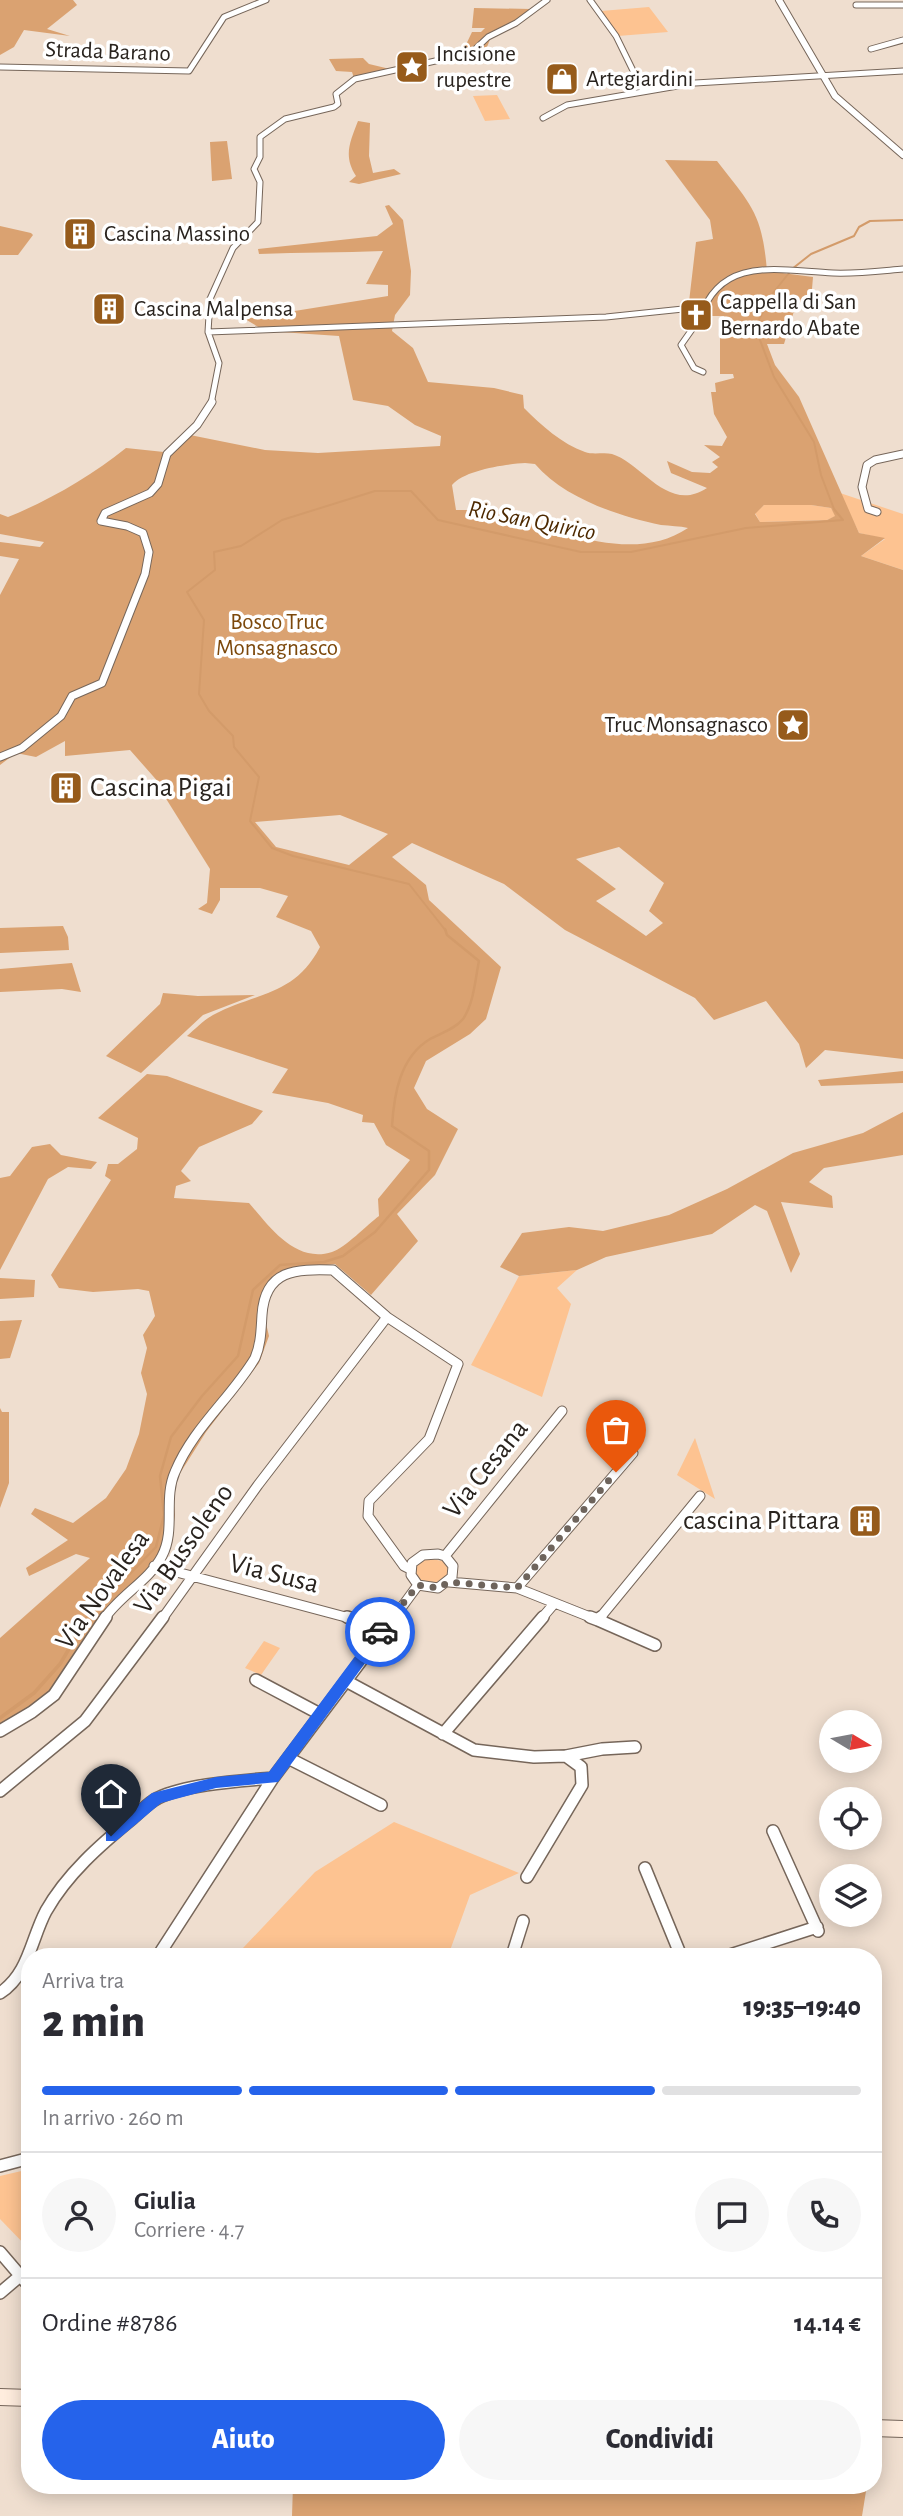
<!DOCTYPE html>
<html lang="it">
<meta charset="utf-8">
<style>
:root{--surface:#fff;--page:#f7f7f7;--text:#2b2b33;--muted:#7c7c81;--line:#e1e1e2;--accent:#2563eb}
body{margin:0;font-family:"Alegreya Sans",sans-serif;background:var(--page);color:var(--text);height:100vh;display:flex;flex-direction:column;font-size:26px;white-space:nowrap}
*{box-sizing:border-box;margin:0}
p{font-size:23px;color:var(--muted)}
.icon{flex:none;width:38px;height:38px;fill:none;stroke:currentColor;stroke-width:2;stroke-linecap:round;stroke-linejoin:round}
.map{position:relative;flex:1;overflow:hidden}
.panel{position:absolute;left:21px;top:1948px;width:861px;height:546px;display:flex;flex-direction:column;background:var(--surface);border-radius:28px;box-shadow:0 4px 18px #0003}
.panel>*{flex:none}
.needle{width:46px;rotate:100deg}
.controls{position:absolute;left:819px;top:1710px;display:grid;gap:14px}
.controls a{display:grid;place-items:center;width:63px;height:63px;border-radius:50%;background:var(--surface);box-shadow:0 4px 18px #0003;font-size:35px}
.pin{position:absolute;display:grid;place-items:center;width:60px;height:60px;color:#fff;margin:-72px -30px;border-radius:50% 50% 50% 0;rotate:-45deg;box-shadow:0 0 7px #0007}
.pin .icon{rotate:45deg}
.courier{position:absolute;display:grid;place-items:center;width:70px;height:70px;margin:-35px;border:5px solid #2563eb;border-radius:50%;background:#fff;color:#222;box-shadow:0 2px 9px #0007}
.overview em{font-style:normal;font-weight:800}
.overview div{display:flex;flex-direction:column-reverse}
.overview{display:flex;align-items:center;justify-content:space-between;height:119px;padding:0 21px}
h1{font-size:46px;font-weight:800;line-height:52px}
.bar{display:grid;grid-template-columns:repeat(4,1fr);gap:10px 7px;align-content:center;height:84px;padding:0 21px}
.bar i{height:9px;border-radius:5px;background:var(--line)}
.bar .on{background:var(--accent)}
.bar p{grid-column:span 4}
.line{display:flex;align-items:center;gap:18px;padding:0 21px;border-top:2px solid var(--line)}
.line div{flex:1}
.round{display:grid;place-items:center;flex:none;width:74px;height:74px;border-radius:37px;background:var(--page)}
.cta{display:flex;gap:14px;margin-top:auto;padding:14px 21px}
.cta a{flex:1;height:80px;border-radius:42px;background:var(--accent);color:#fff;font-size:28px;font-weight:800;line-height:80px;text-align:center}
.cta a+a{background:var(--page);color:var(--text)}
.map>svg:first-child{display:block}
.green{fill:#fdc391}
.forest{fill:#daa271;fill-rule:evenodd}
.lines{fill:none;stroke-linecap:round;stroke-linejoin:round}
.stream-far2{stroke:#d39b6a;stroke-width:2}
.stream-far1{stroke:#d39b6a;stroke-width:2.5}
.stream{stroke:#d39b6a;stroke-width:3.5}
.minor-far3-casing{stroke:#76665a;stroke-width:7}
.minor-far2-casing{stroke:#76665a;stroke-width:9}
.minor-far1-casing{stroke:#76665a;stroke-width:11}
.minor-casing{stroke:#76665a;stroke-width:14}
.tertiary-casing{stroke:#76665a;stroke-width:8}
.secondary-casing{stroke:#76665a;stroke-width:18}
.minor-far3{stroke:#fff;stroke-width:5}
.minor-far2{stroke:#fff;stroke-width:7}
.minor-far1{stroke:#fff;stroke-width:9}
.minor{stroke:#fff;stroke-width:11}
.tertiary{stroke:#fff;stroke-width:6}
.secondary{stroke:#ffedde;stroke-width:16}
.route{fill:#2563eb}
.done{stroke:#6e645c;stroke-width:7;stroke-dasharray:0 12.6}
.labels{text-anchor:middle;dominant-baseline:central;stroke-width:7;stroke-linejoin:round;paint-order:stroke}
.far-street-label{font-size:23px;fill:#29231e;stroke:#fff}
.far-poi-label{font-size:23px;fill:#29231e;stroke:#fff;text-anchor:start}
.far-park-label{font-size:23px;fill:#7c480b;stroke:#fff}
.far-water-label{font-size:24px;font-style:italic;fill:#4d2900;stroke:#fff}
.poi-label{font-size:28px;fill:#29231e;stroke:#fff;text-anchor:start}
.street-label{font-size:28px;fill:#29231e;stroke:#fff}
</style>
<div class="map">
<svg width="903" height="2516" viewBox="0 0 903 2516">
<rect width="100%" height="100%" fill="#efdecf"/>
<path class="green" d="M649 7 668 32 618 36 601 11Z
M497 95 510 119 485 121 473 96Z
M840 493 903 514V570L861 556 885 539 859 533Z
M764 505H811L831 508 836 516 827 520 760 522 755 513Z
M577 1270 557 1288 571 1304 542 1397 471 1365 519 1276Z
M695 1438 715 1499 677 1475Z
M424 1558 443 1561 448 1568 447 1575 434 1584C423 1582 414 1580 415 1567Z
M264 1641 280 1648 261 1675 245 1668Z
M394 1822 519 1873 470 1895 448 1956H257L243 1948 315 1872Z
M30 2169V2250L0 2219V2176Z"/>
<path class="forest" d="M0 0H73L77 5 47 29 70 36 24 30 14 47 0 55Z
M474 8 531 9 491 37 485 52 462 53 472 32H481L485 28H472Z
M363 58 369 64 394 70 354 78 352 72 336 71 329 59Z
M358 121 370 123 369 156 373 173 394 169 401 174 359 184 349 182 356 176C343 156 350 142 358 121Z
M227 141 232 179 212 181 210 142Z
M665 160 717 161C752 206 762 213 767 271L813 277 812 289 794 311 784 344H767L775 365 799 397 859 533 885 538 861 556 903 570V1059L825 1050 806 1068 799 1044 766 1001 714 1020 695 998 565 930 504 884 412 843 392 857 426 885 429 900 501 967 486 1019 470 1034 426 1061 414 1088 427 1109 458 1129 435 1175 397 1214 418 1241 371 1295 335 1264 285 1270 268 1298 264 1315 269 1336 259 1363 206 1432 172 1486 175 1515 171 1541 162 1560 118 1603 73 1678 56 1697 0 1737V1638L90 1558 76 1554 29 1576 26 1568 68 1540 31 1514 35 1508 73 1523 106 1498 126 1469 139 1434 147 1394 141 1373 147 1348 143 1335 155 1316 149 1291 138 1289 93 1292 59 1288 51 1275 111 1180 105 1176 108 1164H118L137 1149 138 1138 98 1118 147 1074 167 1076 263 1111 252 1124 199 1147 181 1171 191 1181 176 1186 174 1198 249 1203C269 1226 295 1264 332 1252 345 1248 367 1225 379 1216L378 1199 410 1160 386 1145 374 1123 362 1122 363 1115 328 1103 272 1093 288 1069 187 1036C195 1029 204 1020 213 1015 255 992 294 997 320 947L311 931 276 917 288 896 260 888H220V900L212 914 198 909 207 903 210 869 165 797 160 784 130 750 65 756V741L36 757 16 753 0 765V595L19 559 0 556V542L40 547 44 542 0 534V514L8 517C50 500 91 476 126 448L164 452 185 434 265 450 318 453 440 446 441 436 415 425 388 406 353 400 339 336 265 331 245 319 388 296V285L366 284 383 251C342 253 301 252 259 254L258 249 377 236 393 224 385 206 389 205 403 220 411 271 410 295 395 315 392 331 413 348 428 382 494 388 523 395 524 408C541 425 562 444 585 452 593 455 604 452 612 454 642 463 668 514 707 488L671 473 667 461 692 472 710 473 718 467 712 462 720 457 704 445 722 446 727 437 714 414 711 392H716L715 383 734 378 733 374H720V323L725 322 724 316H704L709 303 689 302 696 242 713 239 710 220ZM525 463 535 464C564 498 618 516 661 525 670 526 680 526 688 528 636 563 563 534 510 514 493 508 474 510 456 510L452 485C464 470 506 464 525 463ZM764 505H811L831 508 835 516 827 520 760 522 755 514ZM340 815 388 834 349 865 276 847 255 822ZM619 847 664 883 649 911 663 923 646 936 596 901 616 889 576 859Z
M0 226 31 233 33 235 18 255H0Z
M63 926 68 937 69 950 0 953V928Z
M72 963 81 992 62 989 0 992V969Z
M163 993 198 996 255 995 203 1015 141 1073 106 1056 160 1004Z
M903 1071V1083L821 1086 818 1080Z
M903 1112V1155L824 1168 809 1182 832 1196 833 1208 781 1202 800 1254 791 1273 767 1211 755 1205 712 1234 606 1257 577 1270 519 1276 500 1267 522 1233 569 1227 603 1231 669 1215 727 1189 793 1153 863 1133Z
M50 1144 61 1155 97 1162 91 1169 68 1167 48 1179 0 1270V1178L10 1176 32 1147Z
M0 1278 35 1280 34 1297 0 1299Z
M22 1320 10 1358 0 1359V1321Z
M0 1408 2 1412H9V1483L0 1508Z
M293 2485H867L862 2516H292Z"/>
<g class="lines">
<path class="stream-far2" d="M792 269 811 254 854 236 859 227 870 221 903 220
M446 931 409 884 293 856 272 848 250 821 259 777 234 747 233 736 209 711 199 694 204 620 187 592 215 570 214 552 241 546 282 520 375 491H411L438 520 581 552H631L746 528 843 520 834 509 821 475 814 442 774 377 755 327 773 293 789 273"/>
<path class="stream-far1" d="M86 1619 156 1547 164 1515 160 1476 171 1437 202 1396 238 1356 253 1290 280 1265 324 1262 343 1256 375 1232 429 1170V1151L392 1126C394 1094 400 1057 430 1039 441 1033 455 1029 463 1019 474 1003 475 980 479 961L447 935 445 929"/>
<path class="stream" d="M0 1718 34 1693 60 1664 88 1617"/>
<defs>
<path id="minor-far3" d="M590 0 616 36 643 91
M856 5H903
M871 49 903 40
M0 67 189 71 224 17 266 0
M543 118 567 105 695 83 903 71
M700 318 681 345 694 368 703 372
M208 332 606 317 683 309 689 310 693 317 700 318C721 254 780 271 833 273 856 274 880 271 903 269
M211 404 219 363 208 332 210 299 233 248 258 222 260 182 254 169 260 157V137L285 119 334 107 338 104 336 94 355 79 471 53 488 37 516 23 547 0"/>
<path id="minor-far2" d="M877 512 868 509 862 487 867 465 875 460 903 454
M0 757 22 748 61 716 72 696 102 683 145 574 149 552 143 533 127 526 101 521 105 513 150 493 158 484 167 454 197 425 212 402"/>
<path id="minor-far1" d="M438 1554 445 1556 453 1566 452 1577 438 1588 418 1585 411 1575 412 1563 423 1555Z
M445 1556 562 1411
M154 1566 353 1619
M449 1582 517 1588 595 1619
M517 1588 633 1453
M104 1619C120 1595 149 1581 162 1556 176 1529 163 1499 175 1472 193 1428 231 1398 255 1358 261 1344 261 1330 262 1315 265 1269 296 1269 333 1270L387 1317 458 1364 429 1439 369 1501 368 1516 404 1566 410 1569
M162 1619 258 1485 387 1317
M393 1619 418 1585
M541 1619 553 1605
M599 1619 700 1496"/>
<path id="minor" d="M347 1617 383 1628
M590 1617 598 1620 601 1617
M598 1620 655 1645
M256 1680 320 1714
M346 1681 474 1750 534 1757 566 1756 581 1767 582 1785 527 1877
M0 1731 32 1712 54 1695 106 1617
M443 1734 543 1617
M566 1756 602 1749 635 1747
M288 1758 381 1805
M0 1791 85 1721 163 1617
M773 1831 818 1931
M645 1868 681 1956
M158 1956 273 1778 394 1617
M512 1956 523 1921
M727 1956 817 1927
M0 1993C29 1974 31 1939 46 1911 67 1874 100 1845 133 1818 140 1812 149 1802 158 1798 187 1784 240 1781 273 1778
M0 2166 30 2158
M0 2252 30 2287
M0 2293 20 2276"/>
<path id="tertiary" d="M779 0 835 96 903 155"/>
<path id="secondary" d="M0 2397 30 2398
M873 2428 903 2429"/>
</defs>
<use href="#minor-far3" class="minor-far3-casing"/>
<use href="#minor-far2" class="minor-far2-casing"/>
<use href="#minor-far1" class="minor-far1-casing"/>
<use href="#minor" class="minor-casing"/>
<use href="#tertiary" class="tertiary-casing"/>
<use href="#secondary" class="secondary-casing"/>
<use href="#minor-far3" class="minor-far3"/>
<use href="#minor-far2" class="minor-far2"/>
<use href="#minor-far1" class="minor-far1"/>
<use href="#minor" class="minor"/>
<use href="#tertiary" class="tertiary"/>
<use href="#secondary" class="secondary"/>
</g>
<path class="route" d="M380 1627 385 1628V1636L278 1782 216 1788 161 1803 116 1841H106V1832L152 1793 216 1777 269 1772 376 1628Z"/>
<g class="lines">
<path class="done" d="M380 1632 418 1585 438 1588 449 1582 517 1588 616 1472"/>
</g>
<defs>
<symbol id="sight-square" viewBox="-11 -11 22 22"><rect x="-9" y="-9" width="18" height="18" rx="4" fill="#965b1b" stroke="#fff"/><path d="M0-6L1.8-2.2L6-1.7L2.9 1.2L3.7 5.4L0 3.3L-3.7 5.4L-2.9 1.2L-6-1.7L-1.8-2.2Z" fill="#fff"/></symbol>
<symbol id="shop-square" viewBox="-11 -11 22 22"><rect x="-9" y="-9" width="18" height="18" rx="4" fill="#965b1b" stroke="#fff"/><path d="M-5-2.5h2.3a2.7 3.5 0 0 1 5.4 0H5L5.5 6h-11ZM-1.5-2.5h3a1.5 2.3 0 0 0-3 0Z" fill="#fff"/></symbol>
<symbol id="building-square" viewBox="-11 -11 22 22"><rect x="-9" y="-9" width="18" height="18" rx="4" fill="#965b1b" stroke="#fff"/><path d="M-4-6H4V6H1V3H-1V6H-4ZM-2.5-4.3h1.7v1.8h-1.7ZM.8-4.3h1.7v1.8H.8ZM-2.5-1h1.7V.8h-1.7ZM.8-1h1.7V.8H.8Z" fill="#fff"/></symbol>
<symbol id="church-square" viewBox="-11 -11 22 22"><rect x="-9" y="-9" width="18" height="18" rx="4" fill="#965b1b" stroke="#fff"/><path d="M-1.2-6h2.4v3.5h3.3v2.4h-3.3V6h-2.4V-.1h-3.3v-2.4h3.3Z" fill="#fff"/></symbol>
</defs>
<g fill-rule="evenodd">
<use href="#sight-square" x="393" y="48" width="38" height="38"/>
<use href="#shop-square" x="543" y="60" width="38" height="38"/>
<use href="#building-square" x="61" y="215" width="38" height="38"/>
<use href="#building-square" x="90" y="290" width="38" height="38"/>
<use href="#church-square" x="677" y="296" width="38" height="38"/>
<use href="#sight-square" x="774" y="706" width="38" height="38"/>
<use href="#building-square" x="47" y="769" width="38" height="38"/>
<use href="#building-square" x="846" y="1502" width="38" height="38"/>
</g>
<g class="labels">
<g class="far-street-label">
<text transform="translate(108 52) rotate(2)">Strada Barano</text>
</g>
<g class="far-poi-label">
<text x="436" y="54">Incisione<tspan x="436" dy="26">rupestre</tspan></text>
<text x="586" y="79">Artegiardini</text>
<text x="104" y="234">Cascina Massino</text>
<text x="720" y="302">Cappella di San<tspan x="720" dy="26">Bernardo Abate</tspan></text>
<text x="134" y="309">Cascina Malpensa</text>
<text x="768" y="725" text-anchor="end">Truc Monsagnasco</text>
</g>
<g class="far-park-label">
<text x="277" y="622">Bosco Truc<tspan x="277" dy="26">Monsagnasco</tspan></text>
</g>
<g class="far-water-label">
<text transform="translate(532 521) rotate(11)">Rio San Quirico</text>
</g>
<g class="poi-label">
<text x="90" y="788">Cascina Pigai</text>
<text x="840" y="1521" text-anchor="end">cascina Pittara</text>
</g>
<g class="street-label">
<text transform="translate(486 1469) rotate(-51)">Via Cesana</text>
<text transform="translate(184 1549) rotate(-55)">Via Bussoleno</text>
<text transform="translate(274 1574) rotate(14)">Via Susa</text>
<text transform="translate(103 1590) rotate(-54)">Via Novalesa</text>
</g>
</g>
</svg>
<div class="controls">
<a><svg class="needle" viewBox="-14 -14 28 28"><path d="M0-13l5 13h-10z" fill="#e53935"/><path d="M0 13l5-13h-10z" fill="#7c7c81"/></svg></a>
<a><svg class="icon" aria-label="locate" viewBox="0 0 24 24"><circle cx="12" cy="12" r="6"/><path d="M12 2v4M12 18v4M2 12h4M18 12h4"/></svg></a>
<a><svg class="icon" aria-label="layers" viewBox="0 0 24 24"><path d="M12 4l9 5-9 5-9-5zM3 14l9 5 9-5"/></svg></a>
</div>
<div class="pin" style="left:616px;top:1472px;background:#ea580c"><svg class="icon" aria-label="bag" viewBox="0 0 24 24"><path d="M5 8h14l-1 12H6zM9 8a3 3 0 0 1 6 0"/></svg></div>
<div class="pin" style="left:111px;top:1836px;background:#1f2937"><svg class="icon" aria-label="home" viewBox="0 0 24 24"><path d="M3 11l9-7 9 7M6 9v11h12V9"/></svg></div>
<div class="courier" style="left:380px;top:1632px"><svg class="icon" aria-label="car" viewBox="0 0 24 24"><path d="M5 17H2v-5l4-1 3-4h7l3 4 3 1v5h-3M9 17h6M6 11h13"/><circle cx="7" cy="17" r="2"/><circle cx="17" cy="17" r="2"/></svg></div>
<section class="panel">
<div class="overview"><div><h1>2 min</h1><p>Arriva tra</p></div><em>19:35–19:40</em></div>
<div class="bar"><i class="on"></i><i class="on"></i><i class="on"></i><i></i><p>In arrivo · 260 m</p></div>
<div class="line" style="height:126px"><a class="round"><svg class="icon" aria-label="person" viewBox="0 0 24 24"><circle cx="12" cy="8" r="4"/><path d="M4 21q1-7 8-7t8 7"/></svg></a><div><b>Giulia</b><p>Corriere · 4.7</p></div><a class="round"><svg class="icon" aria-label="chat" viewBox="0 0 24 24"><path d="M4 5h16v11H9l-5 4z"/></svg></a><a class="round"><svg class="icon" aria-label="phone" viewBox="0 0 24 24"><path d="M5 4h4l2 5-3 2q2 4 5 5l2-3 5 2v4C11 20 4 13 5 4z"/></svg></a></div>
<div class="line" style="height:91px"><div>Ordine #8786</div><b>14.14 €</b></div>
<div class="cta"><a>Aiuto</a><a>Condividi</a></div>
</section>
</div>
